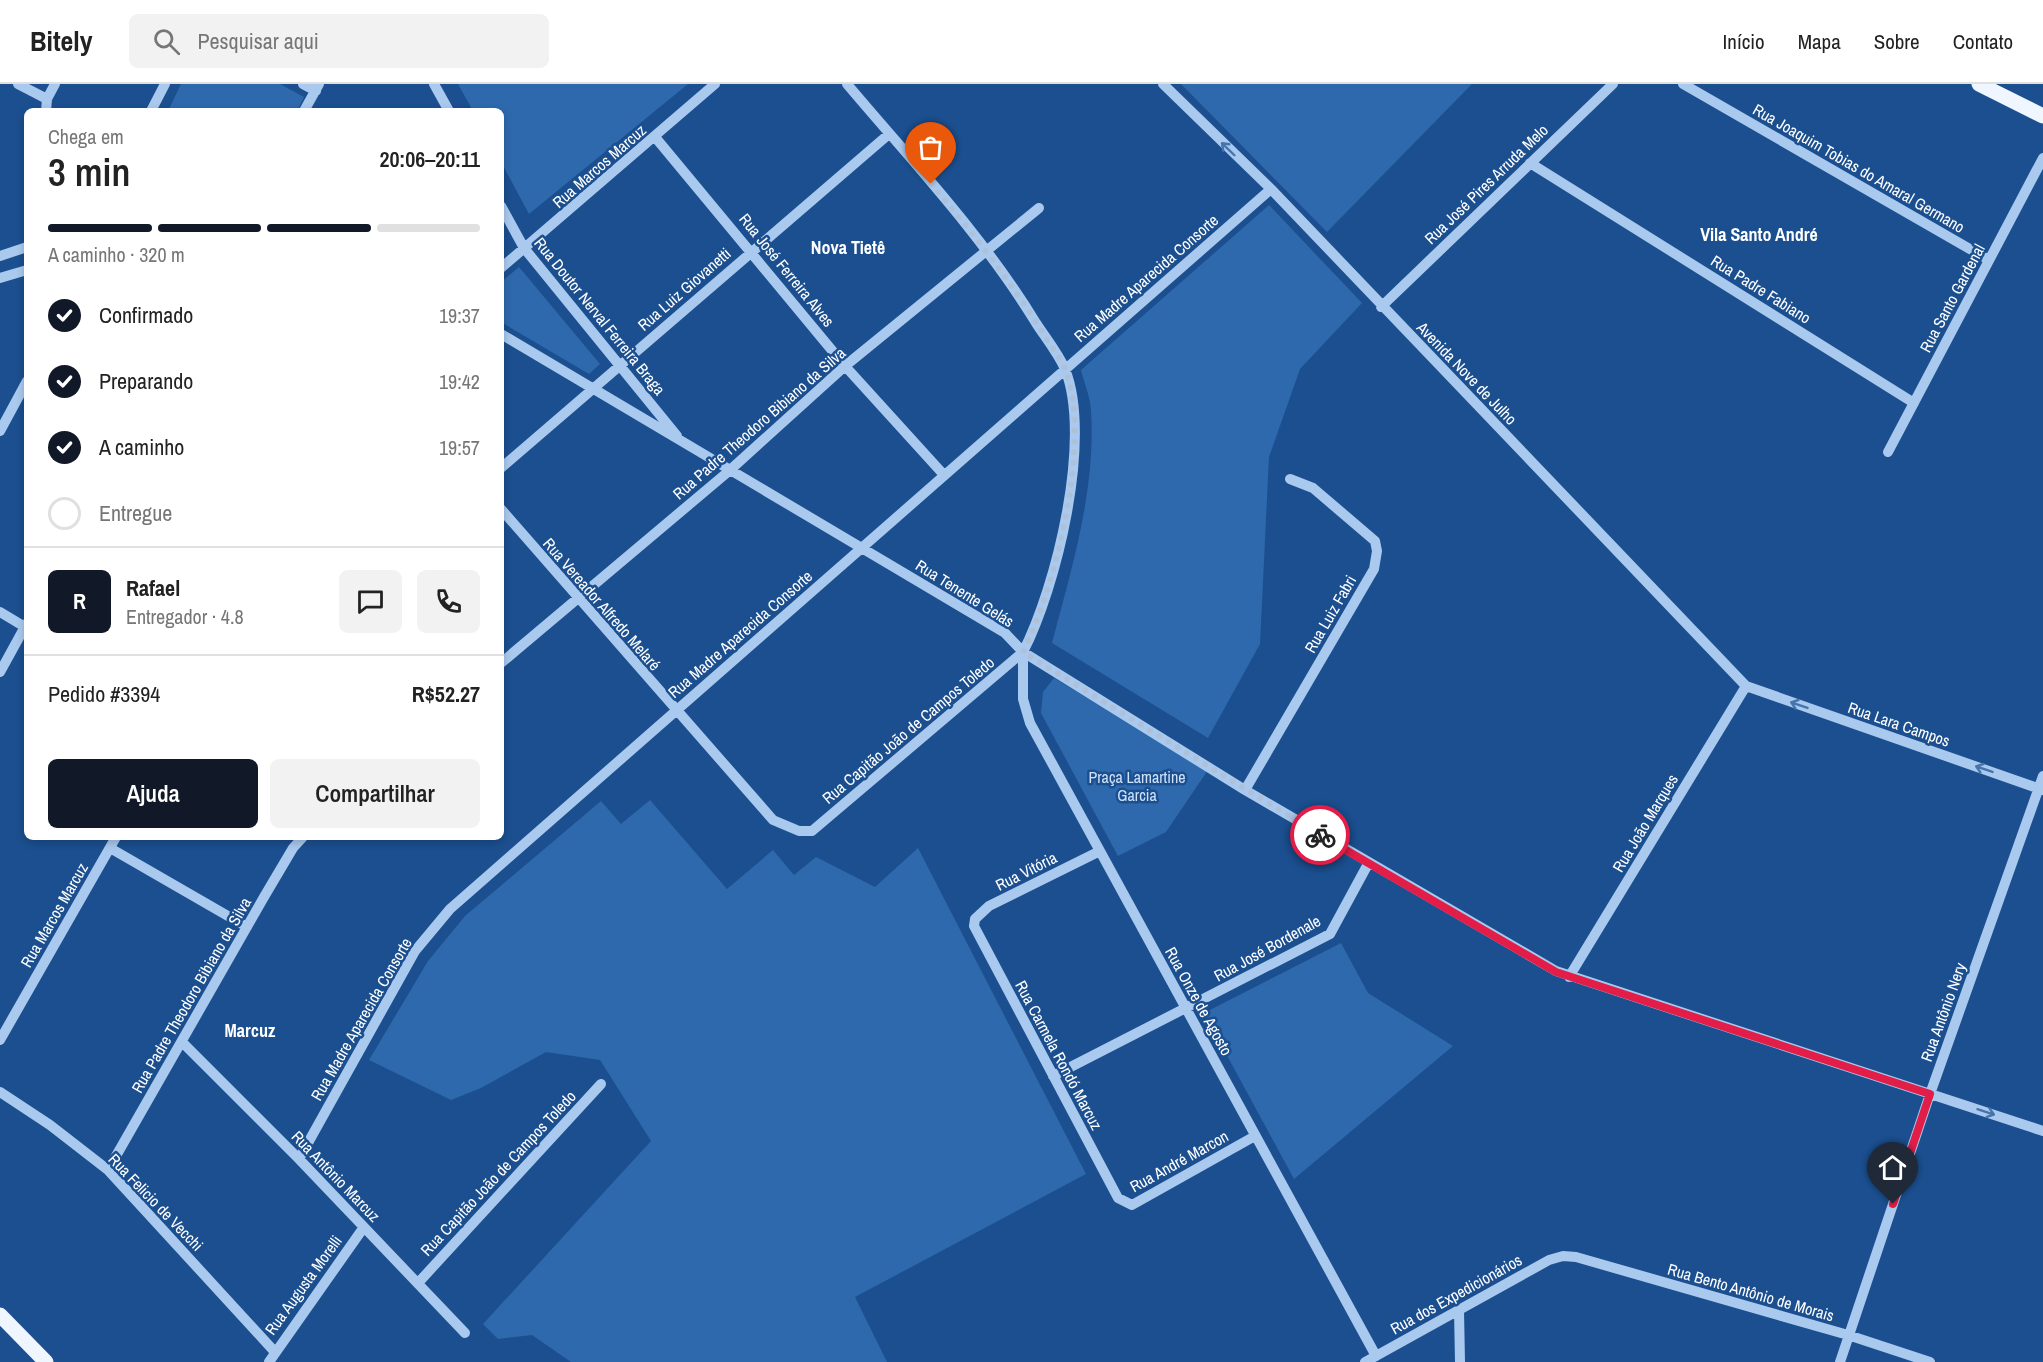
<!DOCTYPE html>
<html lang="pt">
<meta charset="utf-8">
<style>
:root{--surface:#fff;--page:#f2f2f2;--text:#222;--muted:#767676;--line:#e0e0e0;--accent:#111827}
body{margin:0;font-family:"Archivo Narrow",sans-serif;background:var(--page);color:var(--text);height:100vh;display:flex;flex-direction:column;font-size:22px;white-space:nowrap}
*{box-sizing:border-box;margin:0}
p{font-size:20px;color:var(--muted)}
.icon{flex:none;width:33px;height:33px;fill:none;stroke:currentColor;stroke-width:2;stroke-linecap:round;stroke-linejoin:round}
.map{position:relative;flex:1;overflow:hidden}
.drawer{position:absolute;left:24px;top:24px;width:480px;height:732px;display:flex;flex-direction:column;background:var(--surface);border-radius:9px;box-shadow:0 3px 9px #0003}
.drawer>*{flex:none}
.pin{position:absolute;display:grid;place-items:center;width:51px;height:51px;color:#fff;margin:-62px -26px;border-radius:50% 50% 50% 0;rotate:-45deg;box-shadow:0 0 6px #0007}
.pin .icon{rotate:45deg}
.courier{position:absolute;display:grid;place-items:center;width:60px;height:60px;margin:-30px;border:4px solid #e11d48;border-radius:50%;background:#fff;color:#222;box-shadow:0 2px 8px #0007}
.overview em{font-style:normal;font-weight:600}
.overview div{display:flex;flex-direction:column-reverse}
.overview{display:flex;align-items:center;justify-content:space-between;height:102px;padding:0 24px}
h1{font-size:39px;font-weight:600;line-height:45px}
.bar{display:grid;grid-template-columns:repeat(4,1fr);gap:9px 6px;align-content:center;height:72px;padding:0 24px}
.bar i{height:8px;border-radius:4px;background:var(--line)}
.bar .on{background:var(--accent)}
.bar p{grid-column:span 4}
.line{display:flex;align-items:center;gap:15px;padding:0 24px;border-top:2px solid var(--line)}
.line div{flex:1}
.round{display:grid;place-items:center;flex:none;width:63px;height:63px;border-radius:9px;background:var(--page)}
ol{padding:0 24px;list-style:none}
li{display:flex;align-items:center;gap:18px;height:66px}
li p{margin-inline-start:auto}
li .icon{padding:6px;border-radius:50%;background:var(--accent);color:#fff;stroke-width:4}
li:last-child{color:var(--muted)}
li i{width:33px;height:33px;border:3px solid var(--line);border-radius:50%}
.primary-button{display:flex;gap:12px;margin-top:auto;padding:12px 24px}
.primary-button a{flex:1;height:69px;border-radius:9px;background:var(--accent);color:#fff;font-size:24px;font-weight:600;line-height:69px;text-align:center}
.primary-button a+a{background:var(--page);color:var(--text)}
header{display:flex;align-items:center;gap:36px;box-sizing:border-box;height:84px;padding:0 30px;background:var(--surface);border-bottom:2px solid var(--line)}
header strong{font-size:28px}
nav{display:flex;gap:33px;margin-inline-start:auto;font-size:21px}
.search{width:420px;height:54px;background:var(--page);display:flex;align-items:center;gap:15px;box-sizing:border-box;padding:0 21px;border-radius:9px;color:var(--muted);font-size:22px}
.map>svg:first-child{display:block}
.green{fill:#2e69ad}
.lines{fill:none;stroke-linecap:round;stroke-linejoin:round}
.minor{stroke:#a9c9ee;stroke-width:10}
.major{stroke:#f0f6ff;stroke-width:15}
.oneway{stroke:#4674ac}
.done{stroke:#afc1d8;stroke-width:6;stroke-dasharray:0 10.8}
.route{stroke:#e11d48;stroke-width:8}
.labels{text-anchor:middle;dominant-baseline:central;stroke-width:5;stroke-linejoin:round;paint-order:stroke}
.street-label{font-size:16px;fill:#fff;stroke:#1b4f8f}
.park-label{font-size:16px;fill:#cfe3fa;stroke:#1b4f8f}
.neighbourhood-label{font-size:18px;font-weight:bold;fill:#fff;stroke:#1b4f8f}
</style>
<header>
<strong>Bitely</strong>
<div class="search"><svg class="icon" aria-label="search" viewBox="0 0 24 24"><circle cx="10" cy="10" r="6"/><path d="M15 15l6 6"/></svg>Pesquisar aqui</div>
<nav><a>Início</a><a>Mapa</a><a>Sobre</a><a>Contato</a></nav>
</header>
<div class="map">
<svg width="2043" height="1278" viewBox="0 0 2043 1278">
<rect width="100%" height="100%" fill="#1b4f8f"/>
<path class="green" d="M181 0H280L304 13 297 27H168Z
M458 0H688L529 130 501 78V27H473Z
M1181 0H1472L1327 148Z
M1269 121 1362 219 1300 285 1269 373 1260 560 1208 654 1052 559C1072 483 1096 406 1091 326 1090 312 1084 299 1081 286Z
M519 183 600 280 589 290 501 238V198Z
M1054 594 1208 686 1166 748 1118 772 1041 629 1043 608Z
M650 716 727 805 773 766 794 791 816 773 875 803 918 764 1086 1090 855 1213 887 1278H571L532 1251 498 1255 483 1240 651 1057 600 976 546 968 481 1004 451 1016 369 976 428 877 465 832 601 717 621 740Z
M1341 859 1368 909 1453 962 1294 1095 1204 929Z"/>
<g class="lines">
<path class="minor" d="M18 0 47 15
M303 0 316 7
M434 0 449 27
M1163 0 1271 105 1746 602 2043 706
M1683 0 1989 176
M46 27 47 15 55 0
M151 27 165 0
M304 27 319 0
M655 53 845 282 944 391
M1530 79 1914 319
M501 122 524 164 677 352
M0 172 27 163
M501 184 715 0
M0 194 27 186
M1381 223 1613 0
M501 250 1005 549 1023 568 1245 706 1556 887 2043 1047
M0 347 27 297
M1888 368 2043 74
M501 384 889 50
M501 425 773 736 799 747H812L1023 568C1056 504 1093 355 1065 285 1058 269 1045 253 1036 239 983 152 912 77 847 0
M0 528 25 543
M1023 568V615L1030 639 1376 1272
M501 579 729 387 845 282 1039 124
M0 588 27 539
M1245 706 1374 485 1377 467 1375 457 1313 404 1290 395
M110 764 247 843
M1100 767 989 822 975 835 974 842 1118 1114 1132 1121 1255 1052
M1569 893 1746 602
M0 956 116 753
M182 958 299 1075 465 1249
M1053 992 1330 850 1368 780
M0 1008 50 1041 108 1086 274 1267
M299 1075 415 867 450 825 1271 105
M108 1086 264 813 293 764 303 753
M418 1199 601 1000
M1459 1226 1460 1278
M269 1278 364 1143
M1365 1278 1549 1176 1563 1172 1576 1173 1848 1251 1930 1278
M1840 1278 1930 1010 2043 692"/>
<path class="major" d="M1979 0 2043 32
M0 1231 46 1278"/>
</g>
<defs><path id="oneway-shaft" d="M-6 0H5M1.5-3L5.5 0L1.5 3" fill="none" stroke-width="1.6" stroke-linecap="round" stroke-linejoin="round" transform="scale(1.5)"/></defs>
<g class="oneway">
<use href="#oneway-shaft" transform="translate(1228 65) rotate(-136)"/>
<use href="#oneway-shaft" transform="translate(1799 621) rotate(-161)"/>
<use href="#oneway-shaft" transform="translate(1984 685) rotate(-161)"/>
<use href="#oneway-shaft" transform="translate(1986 1028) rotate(18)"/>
</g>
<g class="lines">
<path class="done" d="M931 100C971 147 1008 194 1041 246 1048 259 1059 271 1065 285 1093 353 1055 504 1023 568L1320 751"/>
<path class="route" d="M1320 751 1556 888 1930 1010 1893 1120"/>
</g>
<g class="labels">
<g class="street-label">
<text transform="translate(599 82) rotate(-41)">Rua Marcos Marcuz</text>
<text transform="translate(1859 84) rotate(30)">Rua Joaquim Tobias do Amaral Germano</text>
<text transform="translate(1486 100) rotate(-44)">Rua José Pires Arruda Melo</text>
<text transform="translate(787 186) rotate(51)">Rua José Ferreira Alves</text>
<text transform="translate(1146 194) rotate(-41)">Rua Madre Aparecida Consorte</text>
<text transform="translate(684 205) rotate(-41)">Rua Luiz Giovanetti</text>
<text transform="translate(1761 205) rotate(32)">Rua Padre Fabiano</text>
<text transform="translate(1952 214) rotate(-62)">Rua Santo Gardenal</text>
<text transform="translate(600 232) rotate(51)">Rua Doutor Nerval Ferreira Braga</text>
<text transform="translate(1467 289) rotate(46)">Avenida Nove de Julho</text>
<text transform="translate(759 339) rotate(-41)">Rua Padre Theodoro Bibiano da Silva</text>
<text transform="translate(965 509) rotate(32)">Rua Tenente Gelás</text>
<text transform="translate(602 520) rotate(49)">Rua Vereador Alfredo Melaré</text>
<text transform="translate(1330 530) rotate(-60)">Rua Luiz Fabri</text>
<text transform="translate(740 550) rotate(-41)">Rua Madre Aparecida Consorte</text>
<text transform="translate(1899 640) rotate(19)">Rua Lara Campos</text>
<text transform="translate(908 646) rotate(-40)">Rua Capitão João de Campos Toledo</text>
<text transform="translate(1645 739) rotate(-59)">Rua João Marques</text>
<text transform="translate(1026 787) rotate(-27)">Rua Vitória</text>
<text transform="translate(54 831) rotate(-60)">Rua Marcos Marcuz</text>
<text transform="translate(1267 864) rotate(-29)">Rua José Bordenale</text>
<text transform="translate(191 911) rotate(-60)">Rua Padre Theodoro Bibiano da Silva</text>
<text transform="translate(1199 917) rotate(61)">Rua Onze de Agosto</text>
<text transform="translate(1943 928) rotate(-70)">Rua Antônio Nery</text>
<text transform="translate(361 935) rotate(-60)">Rua Madre Aparecida Consorte</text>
<text transform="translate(1059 971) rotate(62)">Rua Carmela Rondó Marcuz</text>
<text transform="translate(1179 1077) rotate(-29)">Rua André Marcon</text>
<text transform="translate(498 1089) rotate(-47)">Rua Capitão João de Campos Toledo</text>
<text transform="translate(336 1092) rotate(46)">Rua Antônio Marcuz</text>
<text transform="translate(156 1118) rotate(46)">Rua Felicio de Vecchi</text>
<text transform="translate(303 1201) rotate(-54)">Rua Augusta Morelli</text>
<text transform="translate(1751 1208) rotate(16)">Rua Bento Antônio de Morais</text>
<text transform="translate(1456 1210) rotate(-29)">Rua dos Expedicionários</text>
</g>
<g class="park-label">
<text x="1137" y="693">Praça Lamartine<tspan x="1137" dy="18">Garcia</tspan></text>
</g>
<g class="neighbourhood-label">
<text x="1759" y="150">Vila Santo André</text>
<text x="848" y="163">Nova Tietê</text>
<text x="250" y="946">Marcuz</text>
</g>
</g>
</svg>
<div class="pin" style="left:931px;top:100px;background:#ea580c"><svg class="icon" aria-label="bag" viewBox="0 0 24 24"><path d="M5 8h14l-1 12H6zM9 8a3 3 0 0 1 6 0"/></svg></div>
<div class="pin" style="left:1893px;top:1120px;background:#1f2937"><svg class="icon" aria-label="home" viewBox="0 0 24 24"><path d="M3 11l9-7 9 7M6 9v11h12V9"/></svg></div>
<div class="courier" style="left:1320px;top:751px"><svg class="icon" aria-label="bike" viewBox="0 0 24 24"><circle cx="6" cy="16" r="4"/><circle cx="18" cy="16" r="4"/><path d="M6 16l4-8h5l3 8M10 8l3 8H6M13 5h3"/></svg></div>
<section class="drawer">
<div class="overview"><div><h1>3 min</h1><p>Chega em</p></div><em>20:06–20:11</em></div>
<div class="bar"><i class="on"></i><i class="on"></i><i class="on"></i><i></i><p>A caminho · 320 m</p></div>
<ol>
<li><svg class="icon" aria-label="check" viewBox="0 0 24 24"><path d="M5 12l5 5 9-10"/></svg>Confirmado<p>19:37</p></li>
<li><svg class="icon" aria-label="check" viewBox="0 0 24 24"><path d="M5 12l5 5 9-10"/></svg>Preparando<p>19:42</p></li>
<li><svg class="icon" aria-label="check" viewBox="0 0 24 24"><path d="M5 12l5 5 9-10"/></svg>A caminho<p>19:57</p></li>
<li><i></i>Entregue</li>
</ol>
<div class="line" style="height:108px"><b class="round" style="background:var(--accent);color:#fff">R</b><div><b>Rafael</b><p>Entregador · 4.8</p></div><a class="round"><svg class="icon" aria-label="chat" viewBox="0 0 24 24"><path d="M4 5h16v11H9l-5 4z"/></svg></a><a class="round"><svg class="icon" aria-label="phone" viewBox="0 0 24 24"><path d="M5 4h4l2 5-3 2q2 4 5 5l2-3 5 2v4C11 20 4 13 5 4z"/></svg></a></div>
<div class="line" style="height:78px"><div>Pedido #3394</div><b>R$52.27</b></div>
<div class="primary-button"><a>Ajuda</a><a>Compartilhar</a></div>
</section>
</div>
